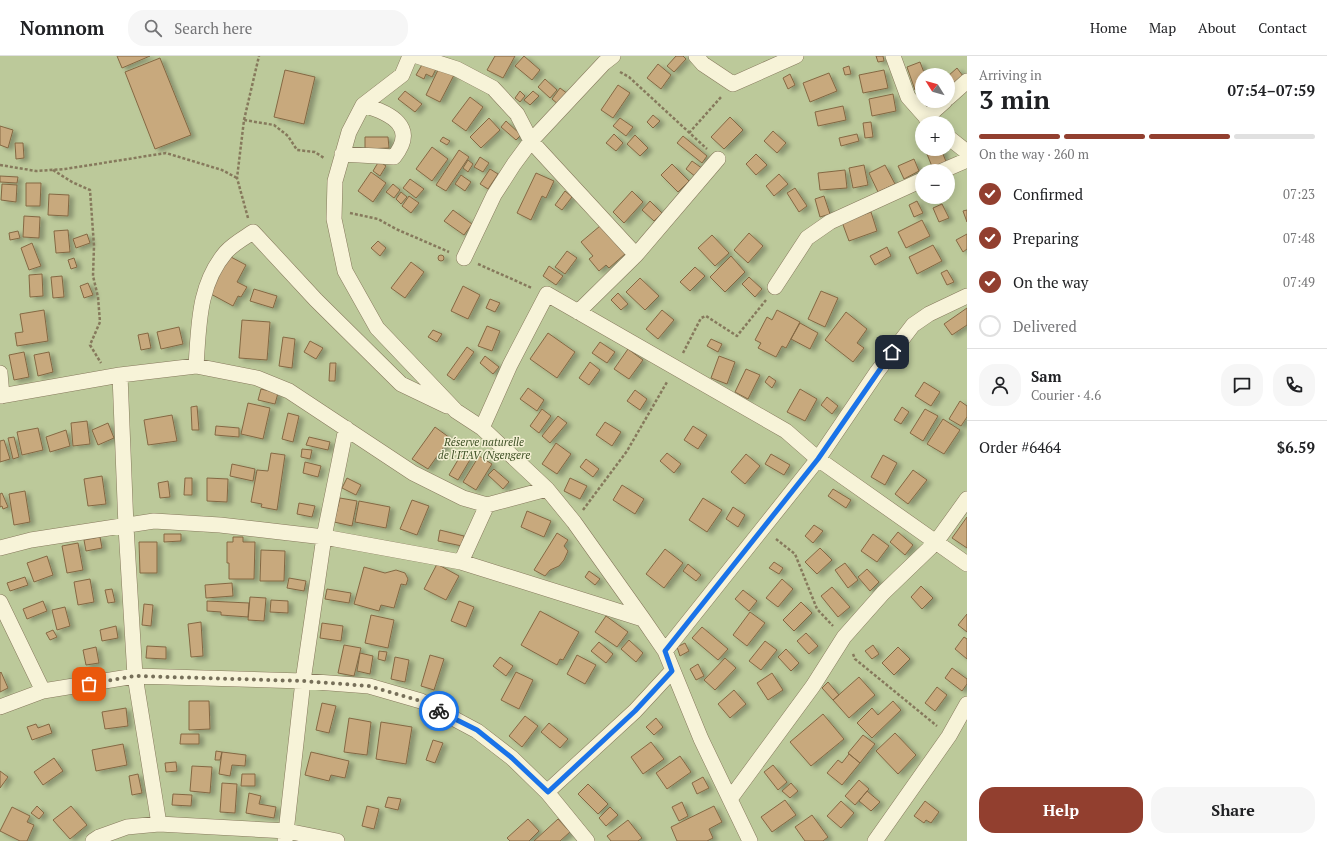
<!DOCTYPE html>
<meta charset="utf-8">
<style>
:root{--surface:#fff;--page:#f6f6f6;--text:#202124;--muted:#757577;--line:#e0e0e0;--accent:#923f2f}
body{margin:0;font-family:"PT Serif",serif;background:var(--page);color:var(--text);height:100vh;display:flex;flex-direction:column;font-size:15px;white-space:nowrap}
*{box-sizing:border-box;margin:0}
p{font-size:13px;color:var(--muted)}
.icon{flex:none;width:22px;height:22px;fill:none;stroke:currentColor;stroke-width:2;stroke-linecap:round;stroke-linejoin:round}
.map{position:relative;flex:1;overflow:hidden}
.side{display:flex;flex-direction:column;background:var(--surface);width:360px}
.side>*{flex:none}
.needle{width:26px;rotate:307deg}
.buttons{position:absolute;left:915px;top:12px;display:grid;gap:8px}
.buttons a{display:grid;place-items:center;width:40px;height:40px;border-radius:50%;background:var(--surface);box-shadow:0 2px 10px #0003;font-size:20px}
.pin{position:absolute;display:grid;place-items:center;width:34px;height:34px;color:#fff;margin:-17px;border-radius:8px;box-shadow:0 2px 6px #0006}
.courier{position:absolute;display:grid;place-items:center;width:40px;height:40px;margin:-20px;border:3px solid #1a73e8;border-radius:50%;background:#fff;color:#222;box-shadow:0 1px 5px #0007}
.overview em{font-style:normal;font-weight:700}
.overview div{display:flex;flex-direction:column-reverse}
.overview{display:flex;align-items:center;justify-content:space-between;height:68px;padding:0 12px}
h1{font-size:26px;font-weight:700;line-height:30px}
.bar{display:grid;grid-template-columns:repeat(4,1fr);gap:6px 4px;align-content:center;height:48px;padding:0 12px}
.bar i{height:5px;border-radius:3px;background:var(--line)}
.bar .current{background:var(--accent)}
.bar p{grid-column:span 4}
.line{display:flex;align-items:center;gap:10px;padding:0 12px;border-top:1px solid var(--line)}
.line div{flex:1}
.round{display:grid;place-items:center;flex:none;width:42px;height:42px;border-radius:16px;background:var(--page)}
ol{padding:0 12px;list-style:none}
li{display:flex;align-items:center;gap:12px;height:44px}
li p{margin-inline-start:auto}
li .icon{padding:4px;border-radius:50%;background:var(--accent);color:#fff;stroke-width:4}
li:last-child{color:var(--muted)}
li i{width:22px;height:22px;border:2px solid var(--line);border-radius:50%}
.cta{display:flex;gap:8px;margin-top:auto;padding:8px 12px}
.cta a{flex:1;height:46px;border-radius:16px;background:var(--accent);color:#fff;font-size:16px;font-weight:700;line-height:46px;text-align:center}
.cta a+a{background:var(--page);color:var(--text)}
header{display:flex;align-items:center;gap:24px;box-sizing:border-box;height:56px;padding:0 20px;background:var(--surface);border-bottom:1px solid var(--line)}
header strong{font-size:19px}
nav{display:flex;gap:22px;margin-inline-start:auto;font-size:14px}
.search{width:280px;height:36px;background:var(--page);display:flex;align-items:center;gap:10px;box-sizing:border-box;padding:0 14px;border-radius:16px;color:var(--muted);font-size:15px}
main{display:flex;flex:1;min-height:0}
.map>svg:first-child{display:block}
.green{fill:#bcc99a;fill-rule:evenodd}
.building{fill:#c8a97d;stroke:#846843;filter:url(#shadow)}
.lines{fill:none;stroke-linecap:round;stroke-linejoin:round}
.minor-casing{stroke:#86795c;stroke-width:16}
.path{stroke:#86795c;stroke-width:2.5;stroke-dasharray:3 2;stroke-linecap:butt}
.minor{stroke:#f7f3d8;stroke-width:15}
.done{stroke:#766f59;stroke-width:4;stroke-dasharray:0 7.2}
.route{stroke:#1a73e8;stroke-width:5}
.labels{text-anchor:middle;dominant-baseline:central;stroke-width:3;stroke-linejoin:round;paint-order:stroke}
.park-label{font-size:11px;font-style:italic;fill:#405227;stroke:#f4f0d4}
</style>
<header>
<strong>Nomnom</strong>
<div class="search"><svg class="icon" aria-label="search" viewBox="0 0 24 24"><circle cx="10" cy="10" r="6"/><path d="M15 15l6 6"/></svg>Search here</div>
<nav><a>Home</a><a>Map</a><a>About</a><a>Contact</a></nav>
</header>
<main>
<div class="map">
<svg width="967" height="785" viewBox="0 0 967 785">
<defs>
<filter id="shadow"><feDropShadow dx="4.5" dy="2.5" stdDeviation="2" flood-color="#0004"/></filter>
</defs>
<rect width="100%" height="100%" fill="#ece7c5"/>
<path class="green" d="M0 0H967V785H0ZM922 19H948V45H922ZM922 67H948V93H922ZM922 115H948V141H922Z"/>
<path class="building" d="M117 0H150L122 12Z
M495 0H515L503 22 487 14Z
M524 0 540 14 532 24 515 10Z
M676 0H683L686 3 674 16 667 10Z
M876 0H883L884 5 878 6Z
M160 2 191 79 155 93 125 16Z
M920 6 925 19H922V31L915 34 907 11Z
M423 7 437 11 432 21 426 18 424 23 416 19Z
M658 8 671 19 661 33 647 22Z
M849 10 851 18 845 19 843 12Z
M439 12 454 19 440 46 426 39Z
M957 12 963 20 948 34V20Z
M285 14 315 21 304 68 274 61Z
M884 14 888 32 863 37 859 19Z
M829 17 837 35 810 46 803 27Z
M790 18 795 29 788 33 783 22Z
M545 23 557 34 550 42 538 31Z
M618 29 630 37 613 62 601 54Z
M560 32 568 38 559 49 552 43Z
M405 35 422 48 415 56 398 43Z
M520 35 525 40 520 46 515 42Z
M533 35 539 40 530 49 524 44Z
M893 38 896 55 872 60 869 43Z
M470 41 483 51 466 75 452 65Z
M843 50 846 64 818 70 815 56Z
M653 59 660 65 653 72 647 66Z
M730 61 743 74 724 93 711 81Z
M489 62 500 74 481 92 470 81Z
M620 62 633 71 626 80 613 70Z
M506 65 521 79 516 84 501 71Z
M871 66 873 81 865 82 863 67Z
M0 70 13 74 8 92 0 89Z
M773 75 786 87 777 97 764 85Z
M614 78 623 87 616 95 606 87Z
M857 78 859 85 841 90 839 82Z
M635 79 648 92 640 100 627 88Z
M683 80 707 100 702 107 677 87Z
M365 81H388L389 92 365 93Z
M443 81 450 85 447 89 440 85Z
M15 87H23L24 102 16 103Z
M432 91 448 103 432 125 416 113Z
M925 93H941L947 108 933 113Z
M459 94 469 101 446 135 436 129Z
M756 98 767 109 756 119 746 108Z
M480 101 489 107 483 116 474 111Z
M914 103 919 115 904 123 898 110Z
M468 104 473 108 468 116 463 112Z
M379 105 386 110 380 120 373 115Z
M692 105 703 113 696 121 686 113Z
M672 108 689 125 678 136 661 119Z
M864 109 868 129 853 132 849 112Z
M885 109 895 128 878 136 869 117Z
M490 113 498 118 488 133 480 128Z
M845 114 847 132 820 134 818 117Z
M371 116 386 127 373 146 358 135Z
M536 117 554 125 546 142 542 140 531 164 517 157Z
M779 118 788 128 774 140 766 130Z
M461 119 471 126 465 135 455 128Z
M0 120 18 121 17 127 0 126Z
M410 123 424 133 416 142 403 132Z
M26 127H41L40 150H26Z
M2 128 17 129 16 146 1 144Z
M393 128 400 134 394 142 386 136Z
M795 132 807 150 799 156 787 137Z
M565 135 572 141 562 154 555 149Z
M632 135 643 146 624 167 613 156Z
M401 136 407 141 401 148 396 143Z
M49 138 69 139 68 160 48 159Z
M409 140 419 147 411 157 402 150Z
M824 140 830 158 820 161 815 143Z
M650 145 662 157 654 165 642 154Z
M917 145 923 157 914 161 909 149Z
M942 148 949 162 939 166 933 152Z
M453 154 472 168 464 179 444 165Z
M967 154V166L963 155Z
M871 156 877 175 849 185 842 166Z
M24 160 40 161 39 182 23 181Z
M922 164 930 180 906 192 898 176Z
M600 170 625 198 609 212 606 209 599 215 589 203 593 200 581 186Z
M68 174 70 196 56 197 54 175Z
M18 175 20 182 10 184 9 177Z
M749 177 763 190 748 207 734 194Z
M87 178 90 187 76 192 73 183Z
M967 178V193L963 196 956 184Z
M712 179 729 197 715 210 698 192Z
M378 185 386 192 380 200 371 192Z
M32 187 41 210 29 214 21 192Z
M933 189 942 205 917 218 909 201Z
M887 191 891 200 875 209 870 200Z
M567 195 577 202 565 218 555 211Z
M438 202a3 3 0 1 1 6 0a3 3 0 1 1-6 0Z
M229 200 246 209 237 226 247 231 241 241 238 240 233 250 209 237Z
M731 200 745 216 725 236 710 221Z
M74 202 77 211 71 213 68 204Z
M411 206 424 216 405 242 391 232Z
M549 210 563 220 556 229 543 220Z
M695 211 705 220 690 235 680 226Z
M947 214 954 226 947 229 941 217Z
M42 218 43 240 30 241 29 219Z
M62 220 64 241 53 242 51 221Z
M749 221 762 233 755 241 742 228Z
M640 222 659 240 645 254 626 236Z
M88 227 93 239 84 242 80 230Z
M463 230 480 239 468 263 451 255Z
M254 233 277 240 273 252 250 245Z
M821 235 838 242 825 271 808 263Z
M618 237 628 248 621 254 611 244Z
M490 243 500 247 495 256 486 252Z
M967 252V269L952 279 944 268Z
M44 254 48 285 17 290 15 277 23 276 20 258Z
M662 254 674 264 658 283 646 273Z
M777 254 800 266 786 292 782 290 776 301 758 292 761 287 755 284 767 261 772 264Z
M846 256 867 273 857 287 864 292 853 306 825 284Z
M242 264 270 266 267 304 239 302Z
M800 267 818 277 810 293 791 283Z
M487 270 500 275 492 295 478 290Z
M179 271 183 288 161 293 157 276Z
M433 274 442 278 437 286 428 281Z
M148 277 151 292 141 294 138 279Z
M548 277 575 296 557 322 530 303Z
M283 281 295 283 292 312 279 310Z
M711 283 722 288 718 296 707 290Z
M310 285 323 292 316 303 304 296Z
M600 286 615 296 607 307 592 297Z
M467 291 474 296 454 324 447 319Z
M628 293 643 304 629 323 614 313Z
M24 296 29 321 14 324 9 299Z
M49 296 53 316 38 320 34 299Z
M485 300 499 311 493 318 480 307Z
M719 300 735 306 727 328 711 322Z
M590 306 600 314 589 329 579 322Z
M330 307H336L335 325H329Z
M746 313 760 319 748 343 735 336Z
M769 320 776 325 772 332 765 326Z
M924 326 940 336 931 350 915 340Z
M528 332 544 344 537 355 520 343Z
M261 333 278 337 275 348 258 344Z
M800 333 817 343 805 365 787 356Z
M635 334 647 343 640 354 627 345Z
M827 341 838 350 832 358 821 349Z
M960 345 967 350V361L961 370 949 363Z
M248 347 270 352 263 383 241 378Z
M197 350 199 374H192L191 351Z
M902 351 909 356 901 368 894 364Z
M542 353 551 360 539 377 530 370Z
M925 353 938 360 923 385 910 377Z
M288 357 299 360 293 386 282 383Z
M172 359 177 385 148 389 144 364Z
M558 360 567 367 550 387 542 380Z
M943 363 960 374 944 398 927 388Z
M87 365 90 388 73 390 71 367Z
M605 366 621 376 612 390 596 379Z
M108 367 114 382 98 389 92 374Z
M216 370 239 372V381L215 379Z
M693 370 707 379 698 393 684 384Z
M435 371 450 382 428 413 412 403Z
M38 372 43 394 22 399 17 376Z
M66 374 70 390 50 396 46 381Z
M14 381 19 401 13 403 8 382Z
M309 381 330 386 328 394 306 389Z
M4 384 10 403 0 406V385Z
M556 387 571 398 557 418 542 408Z
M302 393 312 394 310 403 301 401Z
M271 397 285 399 277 454 261 451 262 448 251 446 257 414 268 415Z
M462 397 471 402 458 424 449 419Z
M667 397 681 408 674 417 660 405Z
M746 398 760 410 745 428 731 416Z
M771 398 790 409 784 419 765 408Z
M883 399 897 407 885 429 871 421Z
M479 400 492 408 476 434 463 426Z
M586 403 599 413 593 421 580 411Z
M305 406 321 410 318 421 303 417Z
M232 408 255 413 253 425 230 420Z
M494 413 509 426 503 433 488 419Z
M913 414 927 424 908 448 895 438Z
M102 420 106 448 88 450 84 423Z
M185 422H192V439H184Z
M207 422 228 423 227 446 207 445Z
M347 422 361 429 356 439 342 432Z
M570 422 587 430 580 443 564 435Z
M168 425 170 441 160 442 158 427Z
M622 429 644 443 635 458 613 444Z
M833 433 851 444 846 452 828 440Z
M25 435 30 466 14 469 9 438Z
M2 437 8 451 3 453 2 450 0 451V438Z
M340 442 357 445 352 470 334 466Z
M703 442 722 454 707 476 689 464Z
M412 444 429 450 417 479 400 473Z
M359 445 390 451 386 472 355 466Z
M299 447 315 450 312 461 297 458Z
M733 451 745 459 738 471 726 463Z
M527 455 551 465 544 481 521 471Z
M967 461V492L952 482Z
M814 469 823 475 813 487 805 480Z
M440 474 464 480 462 490 438 485Z
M898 476 913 489 905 499 890 486Z
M557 477 568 484 564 490 568 495 564 504 559 510 550 514 545 520 534 514Z
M164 478H181V485L164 486Z
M873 478 889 490 877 506 861 495Z
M100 481 102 492 86 495 84 484Z
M233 481H243V486H255L254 523H229V507H227V486H233Z
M139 486H157V517H140Z
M78 487 83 514 67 517 62 490Z
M820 492 832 504 817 518 805 506Z
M665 493 683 507 664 532 646 518Z
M261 494 285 495 284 525H260Z
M47 500 53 519 34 526 27 507Z
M774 506 783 512 779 518 769 512Z
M845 507 858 524 848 532 835 514Z
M437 508 459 520 446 544 424 533Z
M688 508 701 519 696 525 683 515Z
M364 511 385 517 396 514 405 517 408 523 406 529 401 528 394 552 381 549 379 555 354 548Z
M867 513 879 526 870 535 858 521Z
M589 515 600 523 595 529 585 521Z
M25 521 28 529 10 535 7 527Z
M289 522 306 525 304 535 287 532Z
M90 523 94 546 78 549 74 526Z
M782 523 793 533 778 551 766 542Z
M232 527 233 540 206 542 205 529Z
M921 530 933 542 922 553 911 541Z
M832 531 850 551 838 561 821 540Z
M112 533 115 546 108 547 105 534Z
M327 533 351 537 349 547 325 543Z
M743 534 757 545 749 555 735 543Z
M250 541 266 542 264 565 248 564Z
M271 544 288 545V557L270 556Z
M43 545 47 555 27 563 23 553Z
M207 545 249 547 248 561 221 559V556L207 555Z
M459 545 474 551 466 571 451 565Z
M801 546 812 557 794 575 783 564Z
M144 548 153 549 151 570 142 569Z
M65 551 70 570 57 574 52 554Z
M540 555 579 576 563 604 560 603 557 609 521 589Z
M750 556 765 567 747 590 733 579Z
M967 558V576L958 569Z
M371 559 394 564 388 592 365 587Z
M606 560 628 576 617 591 595 576Z
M201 566 203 600 191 601 188 568Z
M322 567 343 570 341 585 320 582Z
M116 570 118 582 102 585 100 574Z
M702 571 728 593 718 604 692 582Z
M53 574 57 581 50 584 46 577Z
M806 577 818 590 809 598 797 585Z
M964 581 967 583V603L955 593Z
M629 584 643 597 636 606 621 593Z
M765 585 777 594 761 614 749 605Z
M599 586 613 598 606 607 591 595Z
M685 587 689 595 680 600 677 591Z
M344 589 361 592 354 620 338 617Z
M873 589 879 598 872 603 865 595Z
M147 590 166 591V603L146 602Z
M96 591 99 607 86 609 83 594Z
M898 591 910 603 894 619 882 607Z
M786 593 799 607 791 615 778 601Z
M379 595 387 596 385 605 378 603Z
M360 597 373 600 370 618 357 615Z
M430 599 444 603 434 634 421 630Z
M577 599 596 609 585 628 567 618Z
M395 601 409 604 405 626 391 623Z
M500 601 513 610 506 620 493 610Z
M725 602 736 612 715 634 704 624Z
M698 608 704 620 696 624 690 613Z
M952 612 967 623V628L962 635 945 622Z
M1 616 8 632 0 636V617Z
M516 616 533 624 519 653 501 644Z
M772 617 783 634 768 644 757 627Z
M859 621 875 639 849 662 833 644Z
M828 626 839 639 833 644 822 632Z
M937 631 947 639 935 655 925 647Z
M734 634 746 648 730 662 718 648Z
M189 645H209L210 673 189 674Z
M893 645 901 654 872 682 857 667 872 652 878 659Z
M322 647 336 650 329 677 316 674Z
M126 652 128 670 105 673 102 656Z
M823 658 844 683 811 710 790 686Z
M525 660 538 670 522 691 509 680Z
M349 662 371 666 367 699 344 696Z
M656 662 663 671 654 679 646 671Z
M381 666 412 671 406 708 376 703Z
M549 667 568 683 560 692 541 676Z
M36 668 38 672 49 668 52 677 32 684 27 671Z
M895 677 916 699 898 718 876 695Z
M181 678H199V688H180Z
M863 679 875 688 860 707 848 697Z
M433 684 443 687 435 707 426 704Z
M651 686 664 703 643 718 631 701Z
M123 688 127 709 96 715 92 694Z
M216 695 222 696 220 704H215Z
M222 696 246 699 245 710 232 709 230 720 219 718Z
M311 696 349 705 345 722 331 719 329 725 305 719Z
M849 698 860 707 842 729 827 717 838 704 842 707Z
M680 700 691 716 667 733 656 717Z
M54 702 63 715 43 729 34 716Z
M176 706 177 715 166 716 165 707Z
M773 709 787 726 778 734 764 716Z
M192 710 212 711 210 737 190 735Z
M0 715 8 721 0 732Z
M138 718 142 737 132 739 129 720Z
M242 718H255V730H241Z
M703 721 709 732 697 738 692 727Z
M859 724 869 733 855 749 845 740Z
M222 727 237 728 235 757 220 756Z
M791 727 798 735 790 742 782 735Z
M588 728 608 748 598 758 578 738Z
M867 735 880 746 871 755 859 745Z
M249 737 261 740 259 748 276 751 274 762 246 757Z
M173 738 192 739 191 750 172 749Z
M388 741 401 743 398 754 385 751Z
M785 744 796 759 772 776 761 761Z
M841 745 854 757 841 772 827 760Z
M925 745 939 756 931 767 926 764 924 767 914 760Z
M682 746 688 760 679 765 672 751Z
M37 750 44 757 39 763 31 757Z
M71 750 87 769 70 783 53 764Z
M367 750 379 753 374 773 362 770Z
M714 750 722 766 709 773 713 782 707 785H677L671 771Z
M12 751 30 760 27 766 34 769 27 785H20L0 775Z
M610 751 618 759 606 770 599 762Z
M812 759 828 781 823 785H805L795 771Z
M528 763 539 775 529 785H510L507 782Z
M558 763 570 776 560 785H534Z
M628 764 642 782 638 785H611L607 780Z"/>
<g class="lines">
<defs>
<path id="minor" d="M410 0 402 19 363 49 349 76 335 125 334 163 345 215 377 272 456 355 482 372 547 433 574 466 643 563 665 595 701 683 750 785
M417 0 457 13 493 32 517 58 531 85 636 199
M696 0 703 8 733 28 796 0
M893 0 908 41 931 67
M948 42 967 25
M926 62 945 45
M948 81 967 96
M342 98 394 101C418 71 391 57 363 49
M942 115 967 104
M464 202 494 139 514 108 531 85 604 7 613 0
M775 231 807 182 830 166 922 124
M578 256 636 199 718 103
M196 310C199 269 198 229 226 196 233 188 244 182 253 176L316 244 401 328 447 350
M0 317 2 340
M120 319 126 471 135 620 159 768
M0 340 120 319 196 310 257 322 289 335 413 417 463 442 487 449 547 433
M482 372 510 309 547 238 786 375 818 403 967 508
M0 492 31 484 154 465 220 469 324 481 461 506 643 563
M461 506 487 449
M0 546 43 635
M665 595 818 403 877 316 913 269 929 258 967 240
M0 651 43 635 135 620 303 625 369 630 421 645 477 675 512 702 547 736 587 785
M547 736 635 655 672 615
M730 743 813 630 844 581 883 537 936 486 967 443
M93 785 99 781 127 771 159 768 287 775 337 785
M285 785 303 625 324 481 346 372
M875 785 949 680 967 648"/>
</defs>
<use href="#minor" class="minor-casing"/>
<path class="path" d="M620 16 629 21 707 93
M244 64 259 0
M689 77 722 40
M0 109 36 115 65 113 166 97 222 114 237 122
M53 114 72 126 90 134 94 190 93 220 98 241 100 266 90 289 101 307
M350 157 378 163 396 173 449 196
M248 162 237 122 244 64 274 69 288 80 297 94 315 96 324 102
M478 208 532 232
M683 297 701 262 706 260 737 280 766 244
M583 454 627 395 667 326
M776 483 795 498 817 553 833 570
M853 598 855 603 937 670"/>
<use href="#minor" class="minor"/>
</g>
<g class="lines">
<path class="done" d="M89 628 135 620 303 625 369 630 421 645 439 655"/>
<path class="route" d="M439 655 477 674 512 702 548 736 635 655 672 615 665 595 818 403 892 296"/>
</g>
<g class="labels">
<g class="park-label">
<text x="484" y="386">Réserve naturelle<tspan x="484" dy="13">de l'ITAV (Ngengere</tspan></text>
</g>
</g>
</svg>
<div class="buttons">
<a><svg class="needle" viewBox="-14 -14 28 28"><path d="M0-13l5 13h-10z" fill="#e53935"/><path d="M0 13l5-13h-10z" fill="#757577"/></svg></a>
<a>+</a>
<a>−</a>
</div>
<div class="pin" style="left:89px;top:628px;background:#ea580c"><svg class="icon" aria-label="bag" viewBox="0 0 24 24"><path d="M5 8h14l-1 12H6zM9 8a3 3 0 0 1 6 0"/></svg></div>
<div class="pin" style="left:892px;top:296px;background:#1f2937"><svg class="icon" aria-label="home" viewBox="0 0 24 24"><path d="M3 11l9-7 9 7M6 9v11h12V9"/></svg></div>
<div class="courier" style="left:439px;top:655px"><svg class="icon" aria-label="bike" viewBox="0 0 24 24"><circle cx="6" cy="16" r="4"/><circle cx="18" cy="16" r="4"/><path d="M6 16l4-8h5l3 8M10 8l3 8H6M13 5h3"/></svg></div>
</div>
<section class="side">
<div class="overview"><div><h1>3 min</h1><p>Arriving in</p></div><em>07:54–07:59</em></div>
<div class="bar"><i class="current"></i><i class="current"></i><i class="current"></i><i></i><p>On the way · 260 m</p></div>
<ol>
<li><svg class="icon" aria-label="check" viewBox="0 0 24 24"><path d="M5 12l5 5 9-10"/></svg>Confirmed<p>07:23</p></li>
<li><svg class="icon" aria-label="check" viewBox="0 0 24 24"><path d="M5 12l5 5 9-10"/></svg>Preparing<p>07:48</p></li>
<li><svg class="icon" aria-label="check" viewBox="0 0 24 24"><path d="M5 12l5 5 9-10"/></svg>On the way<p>07:49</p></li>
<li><i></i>Delivered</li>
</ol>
<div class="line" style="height:72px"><a class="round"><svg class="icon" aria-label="person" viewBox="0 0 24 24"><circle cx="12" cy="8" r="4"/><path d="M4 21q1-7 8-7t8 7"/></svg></a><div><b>Sam</b><p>Courier · 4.6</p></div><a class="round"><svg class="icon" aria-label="chat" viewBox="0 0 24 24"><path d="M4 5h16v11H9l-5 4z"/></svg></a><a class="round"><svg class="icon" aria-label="phone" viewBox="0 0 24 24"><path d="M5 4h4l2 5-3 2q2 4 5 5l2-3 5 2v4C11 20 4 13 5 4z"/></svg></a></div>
<div class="line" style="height:52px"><div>Order #6464</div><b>$6.59</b></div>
<div class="cta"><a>Help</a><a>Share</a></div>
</section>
</main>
